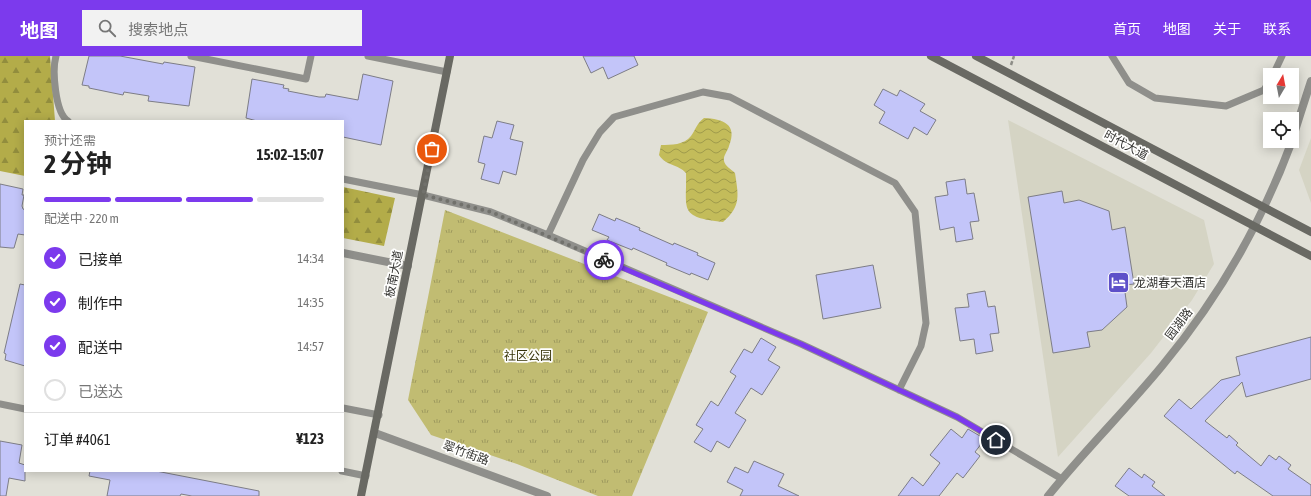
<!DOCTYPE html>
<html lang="zh">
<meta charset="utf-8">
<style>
:root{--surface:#fff;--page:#f2f2f2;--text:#222;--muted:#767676;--line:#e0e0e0;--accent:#7c3aed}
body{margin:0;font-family:"Asap Condensed","Noto Sans SC",sans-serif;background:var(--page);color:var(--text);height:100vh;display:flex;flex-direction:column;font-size:15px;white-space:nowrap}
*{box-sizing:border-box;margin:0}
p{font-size:13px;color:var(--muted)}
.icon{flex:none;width:22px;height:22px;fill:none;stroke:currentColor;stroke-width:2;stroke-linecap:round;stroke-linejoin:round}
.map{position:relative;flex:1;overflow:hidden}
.panel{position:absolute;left:24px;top:64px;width:320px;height:352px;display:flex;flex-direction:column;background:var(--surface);border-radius:0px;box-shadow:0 2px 10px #0003}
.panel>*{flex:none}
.needle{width:26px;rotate:10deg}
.controls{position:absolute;left:1263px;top:12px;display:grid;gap:8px}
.controls a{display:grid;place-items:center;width:36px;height:36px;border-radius:0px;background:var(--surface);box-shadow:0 2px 10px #0003;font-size:20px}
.pin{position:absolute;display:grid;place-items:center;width:34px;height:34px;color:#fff;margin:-17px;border:2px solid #fff;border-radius:50%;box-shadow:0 1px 4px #0007}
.courier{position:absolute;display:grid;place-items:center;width:40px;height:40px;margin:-20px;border:3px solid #7c3aed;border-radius:50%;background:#fff;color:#222;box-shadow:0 1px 5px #0007}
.head em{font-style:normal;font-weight:700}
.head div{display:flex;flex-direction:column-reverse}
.head{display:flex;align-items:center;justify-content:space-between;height:68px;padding:0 20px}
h1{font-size:26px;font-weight:700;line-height:30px}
.bar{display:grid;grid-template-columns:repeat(4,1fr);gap:6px 4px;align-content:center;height:48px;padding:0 20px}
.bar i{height:5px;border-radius:3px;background:var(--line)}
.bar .on{background:var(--accent)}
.bar p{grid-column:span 4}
.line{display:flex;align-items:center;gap:10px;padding:0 20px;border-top:1px solid var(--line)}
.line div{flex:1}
ol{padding:0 20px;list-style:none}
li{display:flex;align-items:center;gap:12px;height:44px}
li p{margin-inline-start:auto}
li .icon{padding:4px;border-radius:50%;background:var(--accent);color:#fff;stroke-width:4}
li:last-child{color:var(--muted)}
li i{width:22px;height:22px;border:2px solid var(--line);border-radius:50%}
header{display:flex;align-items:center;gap:24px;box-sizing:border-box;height:56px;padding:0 20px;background:var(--accent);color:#fff}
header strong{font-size:19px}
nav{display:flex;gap:22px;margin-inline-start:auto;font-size:14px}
.search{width:280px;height:36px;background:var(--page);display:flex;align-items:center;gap:10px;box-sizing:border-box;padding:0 14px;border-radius:0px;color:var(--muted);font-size:15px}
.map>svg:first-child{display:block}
.built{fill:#d5d4c4}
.forest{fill:url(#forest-firs)}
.park{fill:url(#park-tufts)}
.water{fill:url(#water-waves)}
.building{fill:#c3c5f9;stroke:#7d7d86}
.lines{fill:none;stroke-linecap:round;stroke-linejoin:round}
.path{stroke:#8d8d87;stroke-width:2.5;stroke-dasharray:4 2;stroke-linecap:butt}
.lane{stroke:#8f8f8b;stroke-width:7}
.street{stroke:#8f8f8b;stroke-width:8}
.secondary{stroke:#696963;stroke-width:8}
.done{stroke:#71716c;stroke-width:4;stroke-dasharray:0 7.2}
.route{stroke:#7c3aed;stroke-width:5}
.labels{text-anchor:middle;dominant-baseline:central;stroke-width:3.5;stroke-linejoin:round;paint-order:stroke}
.street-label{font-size:12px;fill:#353532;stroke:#fffffe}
.poi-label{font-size:12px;fill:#353532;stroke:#fffffe;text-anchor:start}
.park-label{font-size:12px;fill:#363307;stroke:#fffffe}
</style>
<header>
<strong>地图</strong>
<div class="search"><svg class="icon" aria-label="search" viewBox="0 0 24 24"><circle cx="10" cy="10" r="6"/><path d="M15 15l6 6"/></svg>搜索地点</div>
<nav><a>首页</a><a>地图</a><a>关于</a><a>联系</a></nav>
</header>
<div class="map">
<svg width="1311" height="440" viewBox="0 0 1311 440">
<defs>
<pattern id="forest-firs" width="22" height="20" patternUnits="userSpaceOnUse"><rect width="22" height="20" fill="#b3ac49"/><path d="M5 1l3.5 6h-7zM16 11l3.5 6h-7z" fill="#928d3d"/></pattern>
<pattern id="park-tufts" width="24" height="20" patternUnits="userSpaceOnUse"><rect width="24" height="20" fill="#c1bc72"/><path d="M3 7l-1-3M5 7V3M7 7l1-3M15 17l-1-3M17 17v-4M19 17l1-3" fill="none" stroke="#9e9a5e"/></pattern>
<pattern id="water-waves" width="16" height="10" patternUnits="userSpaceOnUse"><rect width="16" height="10" fill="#c3bc5a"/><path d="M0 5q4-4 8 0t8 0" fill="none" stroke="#9f9a4b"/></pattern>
</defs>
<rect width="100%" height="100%" fill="#e1e0d7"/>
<path class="built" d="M1008 64 1204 164 1214 208 1192 244 1151 297 1058 401Z
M1311 82V147L1299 114Z"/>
<path class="forest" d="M0 0H50L55 65H25V120L0 115Z
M343 131 395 142 384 190 343 182Z"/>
<path class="park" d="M445 154 708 256 632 440H598L517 408 431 379 408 344Z"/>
<path class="water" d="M704 62C723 63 738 68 729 90 728 95 723 99 724 105 725 110 731 113 735 117 738 138 742 150 723 166 678 161 687 154 686 117 678 108 666 110 659 99L661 89C671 89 684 89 691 80 696 73 697 67 704 62Z"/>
<path class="building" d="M89 0H120L163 8 164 6 195 11 189 50 148 45 149 40 124 36 123 39 89 32V30L82 29Z
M583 0H634L638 9 608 23 603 11 591 17Z
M363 18 393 25 381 89 343 81V65H257L246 62 252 23 284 29 283 32 289 33 288 35 319 41H325L326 38 358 44Z
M883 33 897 40 900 34 925 48 920 55 936 64 927 79 914 71 908 83 879 67 885 56 874 49Z
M497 65 514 69 510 83 523 86 516 119 503 115 499 128 481 123 485 108 478 106 484 80 492 82Z
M965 123 967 138 974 137 979 165 970 166 973 183 956 186 954 171 940 174 935 141 948 139 946 126Z
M0 128 23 133 22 139H24L22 150 23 153 25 154V179L18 178 14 192H11L0 191Z
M1062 135 1064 147 1079 144 1109 155 1112 174 1125 171 1134 228 1124 229 1127 251 1102 274 1087 276 1090 291 1053 297 1028 141Z
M599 158 615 165 616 162 640 172 639 174 673 189 674 187 698 197 697 199 715 207 708 224 691 217 690 219 666 209 667 207 633 192 632 194 607 184 609 181 592 174Z
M873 209 881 252 823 263 816 219Z
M20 228 25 229V310L5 304 6 298 4 297Z
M985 235 988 251 995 250 999 277 990 278 993 295 976 298 974 283 960 285 955 252 969 251 967 238Z
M1311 281V323L1246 341 1242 326 1205 365 1227 382 1229 379 1238 387 1236 389 1261 410 1269 399 1276 404 1279 400 1291 409 1288 413 1311 429V440H1273L1237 415 1235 418 1164 360 1179 343 1191 353 1221 324 1240 319 1236 301Z
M761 282 776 291 768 304 780 311 762 339 751 332 735 357 746 364 729 392 717 385 711 396 694 386 703 373 696 369 711 345 718 350 736 320 730 316 744 293 752 297Z
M951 373 962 382 968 373 985 383 975 396 980 400 963 422 957 417 939 440H898L912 421 923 430 940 407 930 399Z
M0 385 22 389 19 407 25 409V425L9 422 6 440H0Z
M754 405 784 418 778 430 799 440H740L743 434 727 426 735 411 748 417Z
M1129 412 1142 422 1144 418 1155 426 1152 430 1165 440H1129L1115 430Z
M90 415H156L259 435V440H192L181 438 180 440H107L110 424 89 420Z"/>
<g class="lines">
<path class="path" d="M1011 9 1014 0"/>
<path class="lane" d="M56 0C52 14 55 57 68 65
M191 0 306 23 311 0
M368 0 447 16
M1112 0 1129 27 1155 42 1226 50 1264 34 1270 24
M1273 19 1282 0
M343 123 423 139 491 156 548 179 801 288 957 361 1062 423
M548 179 583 104 600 76 614 61 703 36 730 41 895 127 915 156 926 267 921 290 899 334
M0 348 25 353
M343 352 379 359
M342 415 366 420"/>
<path class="street" d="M1292 84 1311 25
M343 197 408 210
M375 377 547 440
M1048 440C1084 395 1125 355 1162 310 1217 244 1262 166 1292 85"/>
<path class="secondary" d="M931 0 1311 200
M976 0 1311 176
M361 440 450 0"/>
</g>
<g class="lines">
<path class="done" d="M432 93 423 139 491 156 604 204"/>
<path class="route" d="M604 204 801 288 957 361 996 384"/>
</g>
<defs>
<symbol id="hotel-square" viewBox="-11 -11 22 22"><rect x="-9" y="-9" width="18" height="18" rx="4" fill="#5e50c9" stroke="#fffffe"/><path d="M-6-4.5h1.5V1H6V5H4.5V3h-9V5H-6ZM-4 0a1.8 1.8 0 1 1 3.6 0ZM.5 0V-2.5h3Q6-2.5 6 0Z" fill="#fff"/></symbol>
</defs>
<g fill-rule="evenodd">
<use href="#hotel-square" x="1106" y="214" width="25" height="25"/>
</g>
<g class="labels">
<g class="street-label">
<text transform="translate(1126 89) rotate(28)">时代大道</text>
<text transform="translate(394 218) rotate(-79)">板南大道</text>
<text transform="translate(1179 268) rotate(-53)">园湖路</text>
<text transform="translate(466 397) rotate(20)">翠竹街路</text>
</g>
<g class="poi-label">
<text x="1134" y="227">龙湖春天酒店</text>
</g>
<g class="park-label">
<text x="528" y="300">社区公园</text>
</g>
</g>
</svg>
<div class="controls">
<a><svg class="needle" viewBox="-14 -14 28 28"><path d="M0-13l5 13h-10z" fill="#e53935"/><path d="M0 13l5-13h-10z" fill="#767676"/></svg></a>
<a><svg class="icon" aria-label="locate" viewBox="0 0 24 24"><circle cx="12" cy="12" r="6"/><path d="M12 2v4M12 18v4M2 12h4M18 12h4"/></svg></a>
</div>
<div class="pin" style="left:432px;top:93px;background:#ea580c"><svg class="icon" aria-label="bag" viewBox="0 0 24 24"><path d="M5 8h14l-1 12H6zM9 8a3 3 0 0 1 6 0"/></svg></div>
<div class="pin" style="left:996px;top:384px;background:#1f2937"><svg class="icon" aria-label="home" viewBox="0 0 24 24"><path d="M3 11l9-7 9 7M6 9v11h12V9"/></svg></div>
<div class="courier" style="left:604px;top:204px"><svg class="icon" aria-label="bike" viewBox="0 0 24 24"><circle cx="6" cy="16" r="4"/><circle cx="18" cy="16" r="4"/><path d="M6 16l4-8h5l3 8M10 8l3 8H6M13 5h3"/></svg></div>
<section class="panel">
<div class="head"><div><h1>2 分钟</h1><p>预计还需</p></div><em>15:02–15:07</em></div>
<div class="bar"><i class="on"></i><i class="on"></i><i class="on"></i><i></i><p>配送中 · 220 m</p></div>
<ol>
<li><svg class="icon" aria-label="check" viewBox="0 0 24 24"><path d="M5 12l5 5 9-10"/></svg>已接单<p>14:34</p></li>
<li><svg class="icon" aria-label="check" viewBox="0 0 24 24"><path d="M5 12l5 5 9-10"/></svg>制作中<p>14:35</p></li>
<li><svg class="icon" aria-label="check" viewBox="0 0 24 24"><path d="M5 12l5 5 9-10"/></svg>配送中<p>14:57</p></li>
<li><i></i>已送达</li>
</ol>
<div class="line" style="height:52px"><div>订单 #4061</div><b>¥123</b></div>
</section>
</div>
